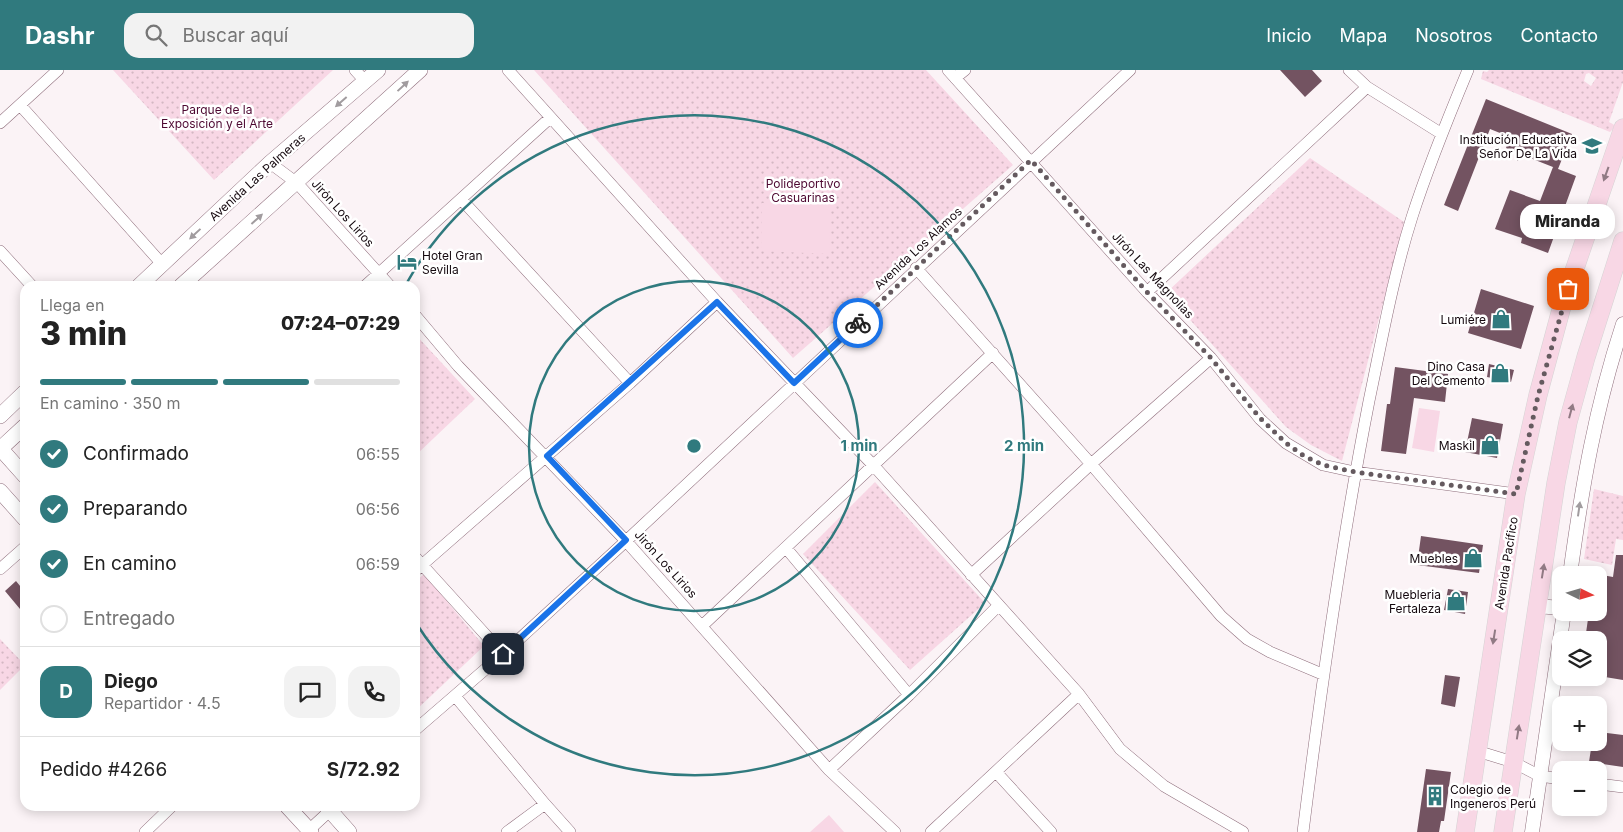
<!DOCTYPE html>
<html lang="es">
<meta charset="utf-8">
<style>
:root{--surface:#fff;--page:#f2f2f2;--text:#222;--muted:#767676;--line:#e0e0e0;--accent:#307a7e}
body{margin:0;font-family:Inter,sans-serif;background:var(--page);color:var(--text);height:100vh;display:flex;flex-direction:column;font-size:19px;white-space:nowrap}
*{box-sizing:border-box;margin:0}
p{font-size:16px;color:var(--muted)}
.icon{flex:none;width:28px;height:28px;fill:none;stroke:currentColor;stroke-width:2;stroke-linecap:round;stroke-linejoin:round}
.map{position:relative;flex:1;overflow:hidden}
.side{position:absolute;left:20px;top:211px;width:400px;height:530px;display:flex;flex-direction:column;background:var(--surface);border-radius:15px;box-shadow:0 2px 12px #0003}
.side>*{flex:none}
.needle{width:32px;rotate:95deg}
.tools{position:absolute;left:1552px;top:496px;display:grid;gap:10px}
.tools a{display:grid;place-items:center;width:55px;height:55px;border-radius:10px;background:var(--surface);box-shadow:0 2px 12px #0003;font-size:25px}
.pin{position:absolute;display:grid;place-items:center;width:42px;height:42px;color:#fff;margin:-21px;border-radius:10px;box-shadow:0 2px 8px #0006}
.courier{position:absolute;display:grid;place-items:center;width:50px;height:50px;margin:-25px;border:4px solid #1a73e8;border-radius:50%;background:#fff;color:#222;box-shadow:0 1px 6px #0007}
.bubble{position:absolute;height:35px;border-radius:15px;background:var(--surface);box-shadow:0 2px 12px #0003;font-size:16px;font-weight:800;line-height:35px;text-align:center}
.summary em{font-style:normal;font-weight:800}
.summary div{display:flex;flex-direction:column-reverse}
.summary{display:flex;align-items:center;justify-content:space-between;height:85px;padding:0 20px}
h1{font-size:32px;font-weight:800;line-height:38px}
.bar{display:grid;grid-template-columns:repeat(4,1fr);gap:8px 5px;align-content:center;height:60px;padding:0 20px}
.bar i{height:6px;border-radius:4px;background:var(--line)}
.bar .current{background:var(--accent)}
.bar p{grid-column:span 4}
.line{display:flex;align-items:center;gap:12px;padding:0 20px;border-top:1px solid var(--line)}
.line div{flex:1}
.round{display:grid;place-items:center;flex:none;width:52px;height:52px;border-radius:15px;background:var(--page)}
ol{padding:0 20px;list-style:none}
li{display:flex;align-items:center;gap:15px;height:55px}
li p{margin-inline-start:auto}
li .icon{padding:5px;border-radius:50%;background:var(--accent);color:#fff;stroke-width:4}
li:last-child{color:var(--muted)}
li i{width:28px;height:28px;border:2px solid var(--line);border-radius:50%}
header{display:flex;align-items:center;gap:30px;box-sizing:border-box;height:70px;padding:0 25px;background:var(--accent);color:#fff}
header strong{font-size:24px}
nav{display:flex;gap:28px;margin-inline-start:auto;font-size:18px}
.search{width:350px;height:45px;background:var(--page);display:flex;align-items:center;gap:12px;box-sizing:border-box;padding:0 18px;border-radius:15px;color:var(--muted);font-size:19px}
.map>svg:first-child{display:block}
.green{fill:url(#green-dots);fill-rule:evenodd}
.pitch{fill:#f8d7e5}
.building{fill:#735361}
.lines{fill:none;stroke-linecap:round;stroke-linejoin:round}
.minor-casing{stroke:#8f6e7c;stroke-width:12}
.tertiary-casing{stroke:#8f6e7c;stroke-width:15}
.secondary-casing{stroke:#8f6e7c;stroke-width:16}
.primary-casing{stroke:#d5d3d4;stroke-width:19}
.minor{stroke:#fff;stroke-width:11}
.tertiary{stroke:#fff;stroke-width:14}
.secondary{stroke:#fff;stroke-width:15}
.primary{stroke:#f8d7e5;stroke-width:18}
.oneway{fill:#a19c9f}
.oneway2{fill:#917a84}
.done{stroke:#655a5f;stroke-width:5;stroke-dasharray:0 9}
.route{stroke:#1a73e8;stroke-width:6}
.ring{fill:none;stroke:#307a7e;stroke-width:2.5}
.labels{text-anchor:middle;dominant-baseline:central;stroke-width:5;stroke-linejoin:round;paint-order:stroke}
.park-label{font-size:12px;fill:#4d0831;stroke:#fff}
.poi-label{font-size:12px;fill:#14080e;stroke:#fff;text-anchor:end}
.street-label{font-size:12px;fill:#14080e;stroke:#fff}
.centre{fill:#307a7e;stroke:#fff;stroke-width:2.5}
.ring-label{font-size:15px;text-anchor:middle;font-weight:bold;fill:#307a7e;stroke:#fff;stroke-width:5;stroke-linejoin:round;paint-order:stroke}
</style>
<header>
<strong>Dashr</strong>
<div class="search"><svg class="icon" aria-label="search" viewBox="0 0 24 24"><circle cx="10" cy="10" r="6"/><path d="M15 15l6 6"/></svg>Buscar aquí</div>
<nav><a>Inicio</a><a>Mapa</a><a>Nosotros</a><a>Contacto</a></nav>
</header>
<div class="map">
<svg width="1623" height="762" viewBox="0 0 1623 762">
<defs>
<pattern id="green-dots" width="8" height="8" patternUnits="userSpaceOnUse" patternTransform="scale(1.25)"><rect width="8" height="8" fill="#f8d7e5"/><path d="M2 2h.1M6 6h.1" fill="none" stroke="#d4b7c3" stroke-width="1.8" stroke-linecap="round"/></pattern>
</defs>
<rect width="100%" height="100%" fill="#fbf3f6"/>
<path class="green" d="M113 0H333L214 110Z
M534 0H926L1013 95 793 288Z
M1489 0H1623V12L1609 52 1616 56 1610 62 1481 9 1483 1 1487 2ZM1589 3 1596 8 1591 16 1584 11 1586 4Z
M1310 88 1404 152 1342 391 1311 375 1286 357 1166 223Z
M415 264 475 329 415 386Z
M875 412 985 533 910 600 803 484Z
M1594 419 1623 426V470L1616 469 1612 495 1584 489Z
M424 504 484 576 415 641V512Z
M0 569 25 595 0 620Z"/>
<path class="pitch" d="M762 133 831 135 829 184 761 181Z
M1419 338 1440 341 1434 382 1412 378Z
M829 745 844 762H810Z"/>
<path class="building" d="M1280 0H1312L1322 11 1305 27Z
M1486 29 1572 64 1558 99 1525 86 1517 91V82L1506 78 1510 67 1490 59 1458 141 1444 135Z
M1553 97 1576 106 1548 183 1521 173 1522 168 1495 159 1510 120 1540 131Z
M1481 219 1534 236 1521 279 1468 263Z
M1489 294 1514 300 1511 312 1487 307Z
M1395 297 1448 304 1445 332 1414 328 1406 384 1381 381 1387 334H1390Z
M1472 348 1503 354 1497 388 1465 382Z
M1421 466 1483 475 1479 503 1417 495Z
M1616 485H1623V610L1599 606V570H1585L1589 542H1599V516L1602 505 1613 507Z
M16 511 25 522V545L5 521Z
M1448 519 1468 522 1465 544 1444 540Z
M1445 605 1460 607 1455 637 1441 634Z
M1599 662 1623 665V697L1589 692 1592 672H1599Z
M1426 699 1451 702 1444 751H1441L1439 762H1417Z"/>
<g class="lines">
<defs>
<path id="minor" d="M355 0 365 11
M508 0 717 232 874 396 1079 624 1120 679 1164 716 1243 762
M948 0 1147 222 1211 288 1260 349 1286 373 1323 395 1355 402 1516 424
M1349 0 1367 17 1442 64
M955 8 965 0
M20 35 162 194
M0 53 58 0
M270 93 297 113 390 216
M461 129 630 313
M0 181 32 216
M916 198 1091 394 1221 546 1247 569 1270 582 1322 604
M365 216 550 48
M1147 222 1367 17
M415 245 458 296 626 471 829 700 895 762
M786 478 909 625
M415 487 503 584
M0 499 25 477
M415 501 630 313 717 232
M971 505 1091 394 1211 288
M703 555 993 283
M455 626 545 734
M415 660 503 584 626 471 1130 0
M1477 681 1513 692 1540 706 1561 709
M829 700 909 625 998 536
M996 702 1051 762
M1599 714 1623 717
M309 760 335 736
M145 762 172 736
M507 762 545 734 570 762
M931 762 1079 624
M1303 762C1321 618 1341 474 1369 331 1382 269 1393 207 1412 147 1428 97 1448 48 1468 0"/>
<path id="tertiary" d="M1570 505C1582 417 1595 339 1623 254
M1537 536 1561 538
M1532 762 1564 542"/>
<path id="secondary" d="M139 216 270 93 378 0
M181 216 420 0
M0 346 25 322
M0 378 25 406
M0 379 25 356
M0 421 25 449
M287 736 311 762
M326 736 349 762"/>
<path id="primary" d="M1465 762 1516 424 1538 325 1562 236 1623 58
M1503 762 1556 413 1568 352 1586 287 1623 171"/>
</defs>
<use href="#minor" class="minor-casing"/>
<use href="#tertiary" class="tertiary-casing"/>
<use href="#secondary" class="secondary-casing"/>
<use href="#primary" class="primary-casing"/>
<use href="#minor" class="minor"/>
<use href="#tertiary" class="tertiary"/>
<use href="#secondary" class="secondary"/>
<use href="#primary" class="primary"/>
</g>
<defs><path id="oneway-solid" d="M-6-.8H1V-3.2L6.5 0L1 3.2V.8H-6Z" transform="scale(1.25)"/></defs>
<g class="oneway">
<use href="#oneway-solid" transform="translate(403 16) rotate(-43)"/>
<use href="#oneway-solid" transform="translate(341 32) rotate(139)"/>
<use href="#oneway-solid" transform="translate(257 149) rotate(-42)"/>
<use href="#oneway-solid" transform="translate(195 164) rotate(137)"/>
<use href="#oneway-solid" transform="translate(1579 439) rotate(-82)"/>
</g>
<g class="oneway2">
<use href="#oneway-solid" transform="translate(1606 104) rotate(110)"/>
<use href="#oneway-solid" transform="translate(1571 341) rotate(-75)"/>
<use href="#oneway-solid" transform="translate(1543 501) rotate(-81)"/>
<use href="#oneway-solid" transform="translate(1494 567) rotate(99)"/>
<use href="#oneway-solid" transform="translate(1518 662) rotate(-81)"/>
</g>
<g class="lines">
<path class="done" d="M858 253 1031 90 1147 222 1211 288 1260 348 1286 373 1304 386 1323 395 1355 402 1516 424 1538 326 1568 219"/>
<path class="route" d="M503 584 626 470 547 386 717 232 794 313 858 253"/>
</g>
<g class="ring">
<circle cx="694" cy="376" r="165"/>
<path d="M405 216A330 330 0 1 1 416 553"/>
</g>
<defs>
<symbol id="school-bare" viewBox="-9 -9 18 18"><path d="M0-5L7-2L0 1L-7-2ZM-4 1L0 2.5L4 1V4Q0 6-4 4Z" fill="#307a7e" stroke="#fff" stroke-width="2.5" paint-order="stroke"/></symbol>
<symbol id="hotel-bare" viewBox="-9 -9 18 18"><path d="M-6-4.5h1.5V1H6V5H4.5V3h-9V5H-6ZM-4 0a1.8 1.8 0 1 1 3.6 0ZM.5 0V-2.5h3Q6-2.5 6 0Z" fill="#307a7e" stroke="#fff" stroke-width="2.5" paint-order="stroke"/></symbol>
<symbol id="shop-bare" viewBox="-9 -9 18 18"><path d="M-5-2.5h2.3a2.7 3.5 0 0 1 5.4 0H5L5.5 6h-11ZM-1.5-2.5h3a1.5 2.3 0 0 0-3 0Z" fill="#307a7e" stroke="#fff" stroke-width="2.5" paint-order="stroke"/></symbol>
<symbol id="building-bare" viewBox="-9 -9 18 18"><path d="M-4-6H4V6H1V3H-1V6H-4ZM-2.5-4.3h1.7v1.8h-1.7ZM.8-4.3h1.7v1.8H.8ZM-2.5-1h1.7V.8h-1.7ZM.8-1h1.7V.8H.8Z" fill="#307a7e" stroke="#fff" stroke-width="2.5" paint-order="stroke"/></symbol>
</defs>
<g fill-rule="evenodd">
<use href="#school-bare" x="1578" y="62" width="28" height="28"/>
<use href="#hotel-bare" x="393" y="178" width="28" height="28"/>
<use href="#shop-bare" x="1487" y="235" width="28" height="28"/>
<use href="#shop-bare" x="1486" y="289" width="28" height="28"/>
<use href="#shop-bare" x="1476" y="361" width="28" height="28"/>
<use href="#shop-bare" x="1459" y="474" width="28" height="28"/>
<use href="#shop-bare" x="1442" y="517" width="28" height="28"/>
<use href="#building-bare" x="1421" y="712" width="28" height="28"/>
</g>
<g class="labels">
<g class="park-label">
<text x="217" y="39">Parque de la<tspan x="217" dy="14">Exposición y el Arte</tspan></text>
<text x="803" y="113">Polideportivo<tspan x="803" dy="14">Casuarinas</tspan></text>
</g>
<g class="poi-label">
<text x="1577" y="69">Institución Educativa<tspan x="1577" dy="14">Señor De La Vida</tspan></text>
<text x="422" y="185" text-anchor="start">Hotel Gran<tspan x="422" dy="14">Sevilla</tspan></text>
<text x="1486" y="249">Lumiére</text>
<text x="1485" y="296">Dino Casa<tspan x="1485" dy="14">Del Cemento</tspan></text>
<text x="1475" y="375">Maskil</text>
<text x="1458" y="488">Muebles</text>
<text x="1441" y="524">Muebleria<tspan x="1441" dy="14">Fertaleza</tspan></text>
<text x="1450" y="719" text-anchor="start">Colegio de<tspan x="1450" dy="14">Ingeneros Perú</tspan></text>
</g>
<g class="street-label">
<text transform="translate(257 107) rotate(-42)">Avenida Las Palmeras</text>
<text transform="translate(343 143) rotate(48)">Jirón Los Lirios</text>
<text transform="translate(918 178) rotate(-43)">Avenida Los Alamos</text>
<text transform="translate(1153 205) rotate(47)">Jirón Las Magnolias</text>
<text transform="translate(1506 493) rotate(-81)">Avenida Pacífico</text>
<text transform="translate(666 494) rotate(48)">Jirón Los Lirios</text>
</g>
</g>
<circle cx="694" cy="376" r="8" class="centre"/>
<g class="ring-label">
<text x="859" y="381">1 min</text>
<text x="1024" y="381">2 min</text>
</g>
</svg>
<div class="tools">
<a><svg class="needle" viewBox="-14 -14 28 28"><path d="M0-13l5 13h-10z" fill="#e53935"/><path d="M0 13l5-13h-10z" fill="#767676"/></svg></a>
<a><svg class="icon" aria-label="layers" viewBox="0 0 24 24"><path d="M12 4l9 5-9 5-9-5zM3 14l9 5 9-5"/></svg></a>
<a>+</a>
<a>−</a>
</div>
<div class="pin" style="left:1568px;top:219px;background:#ea580c"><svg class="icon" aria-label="bag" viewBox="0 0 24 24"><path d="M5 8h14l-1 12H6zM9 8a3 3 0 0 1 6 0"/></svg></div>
<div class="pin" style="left:503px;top:584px;background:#1f2937"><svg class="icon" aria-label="home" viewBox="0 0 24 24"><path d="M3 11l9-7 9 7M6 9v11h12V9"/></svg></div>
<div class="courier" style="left:858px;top:253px"><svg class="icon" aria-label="bike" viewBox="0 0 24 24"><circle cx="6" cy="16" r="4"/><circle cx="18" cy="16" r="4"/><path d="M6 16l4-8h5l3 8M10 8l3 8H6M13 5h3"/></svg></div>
<div class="bubble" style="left:1520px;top:134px;width:95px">Miranda</div>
<section class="side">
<div class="summary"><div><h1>3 min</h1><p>Llega en</p></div><em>07:24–07:29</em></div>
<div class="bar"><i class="current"></i><i class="current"></i><i class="current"></i><i></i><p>En camino · 350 m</p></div>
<ol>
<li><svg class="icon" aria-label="check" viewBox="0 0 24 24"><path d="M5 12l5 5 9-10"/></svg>Confirmado<p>06:55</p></li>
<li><svg class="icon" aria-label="check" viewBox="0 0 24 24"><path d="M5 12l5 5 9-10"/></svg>Preparando<p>06:56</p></li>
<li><svg class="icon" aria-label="check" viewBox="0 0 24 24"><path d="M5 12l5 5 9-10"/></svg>En camino<p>06:59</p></li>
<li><i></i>Entregado</li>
</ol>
<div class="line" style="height:90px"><b class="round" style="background:var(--accent);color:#fff">D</b><div><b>Diego</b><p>Repartidor · 4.5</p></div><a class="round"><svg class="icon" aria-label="chat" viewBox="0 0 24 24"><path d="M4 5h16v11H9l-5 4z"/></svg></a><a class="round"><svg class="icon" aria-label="phone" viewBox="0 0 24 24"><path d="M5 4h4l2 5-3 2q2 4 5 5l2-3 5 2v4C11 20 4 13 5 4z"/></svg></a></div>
<div class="line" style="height:65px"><div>Pedido #4266</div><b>S/72.92</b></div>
</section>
</div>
